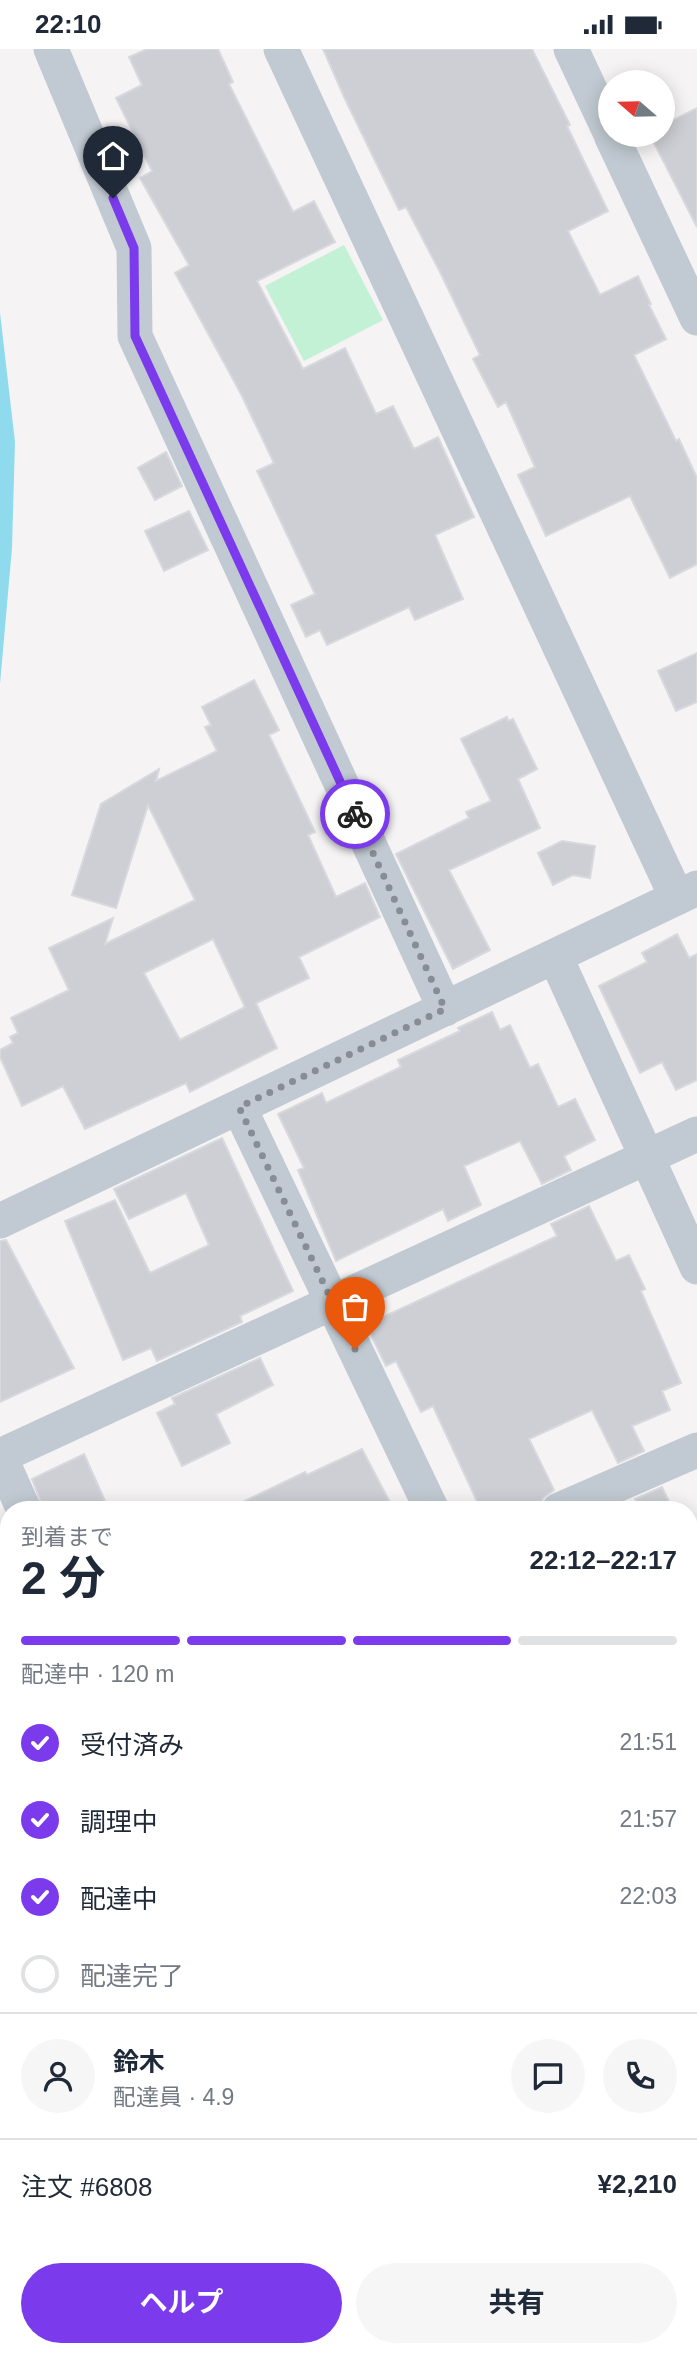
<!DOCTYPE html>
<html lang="ja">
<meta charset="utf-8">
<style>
:root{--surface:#fff;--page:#f6f6f7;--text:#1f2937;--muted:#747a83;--line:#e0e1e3;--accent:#7c3aed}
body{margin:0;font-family:Helvetica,"Noto Sans JP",sans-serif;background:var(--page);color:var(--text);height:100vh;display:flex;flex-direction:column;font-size:26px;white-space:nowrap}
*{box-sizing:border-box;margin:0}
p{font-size:23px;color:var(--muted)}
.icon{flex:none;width:38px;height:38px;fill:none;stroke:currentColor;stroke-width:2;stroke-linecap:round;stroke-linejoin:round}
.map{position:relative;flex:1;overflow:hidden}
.drawer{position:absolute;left:0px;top:1452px;width:698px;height:856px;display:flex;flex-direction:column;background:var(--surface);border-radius:28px 28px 0 0;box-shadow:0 4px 18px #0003}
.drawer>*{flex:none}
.needle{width:46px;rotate:290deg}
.fabs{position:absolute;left:598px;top:21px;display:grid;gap:14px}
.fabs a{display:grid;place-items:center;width:77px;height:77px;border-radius:50%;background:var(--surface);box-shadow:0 4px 18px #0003;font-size:35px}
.pin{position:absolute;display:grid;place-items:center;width:60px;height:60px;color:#fff;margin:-72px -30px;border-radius:50% 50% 50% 0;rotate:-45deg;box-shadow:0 0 7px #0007}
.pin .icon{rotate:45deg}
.courier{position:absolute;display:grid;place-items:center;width:70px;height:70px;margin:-35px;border:5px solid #7c3aed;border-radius:50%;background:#fff;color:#222;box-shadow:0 2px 9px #0007}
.summary em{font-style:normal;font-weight:700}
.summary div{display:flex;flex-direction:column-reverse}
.summary{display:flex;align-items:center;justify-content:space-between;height:119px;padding:0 21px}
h1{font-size:46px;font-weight:700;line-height:52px}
.bar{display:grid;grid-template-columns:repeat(4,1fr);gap:10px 7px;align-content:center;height:84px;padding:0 21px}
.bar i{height:9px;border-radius:5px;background:var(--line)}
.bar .on{background:var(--accent)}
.bar p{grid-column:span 4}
.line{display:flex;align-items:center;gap:18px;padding:0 21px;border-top:2px solid var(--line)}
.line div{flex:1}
.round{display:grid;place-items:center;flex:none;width:74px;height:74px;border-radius:37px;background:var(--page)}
ol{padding:0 21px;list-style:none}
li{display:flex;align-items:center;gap:21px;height:77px}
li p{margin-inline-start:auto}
li .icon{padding:7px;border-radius:50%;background:var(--accent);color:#fff;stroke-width:4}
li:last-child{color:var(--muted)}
li i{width:38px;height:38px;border:4px solid var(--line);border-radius:50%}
.button{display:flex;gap:14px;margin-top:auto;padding:14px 21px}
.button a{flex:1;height:80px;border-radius:42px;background:var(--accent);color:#fff;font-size:28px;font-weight:700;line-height:80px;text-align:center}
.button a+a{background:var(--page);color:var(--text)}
.status{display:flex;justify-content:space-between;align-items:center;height:49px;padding:0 35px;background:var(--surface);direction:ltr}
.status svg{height:19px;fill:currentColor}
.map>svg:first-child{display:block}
.green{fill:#c3f1d5}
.water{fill:#90daee}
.building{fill:#cdcfd5;stroke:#d7d9de;stroke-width:2;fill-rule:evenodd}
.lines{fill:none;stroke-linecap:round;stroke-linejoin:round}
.minor{stroke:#c1cad2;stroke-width:35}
.tertiary{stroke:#c1cad2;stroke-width:38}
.done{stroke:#868d94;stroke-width:7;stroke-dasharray:0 12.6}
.route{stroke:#7c3aed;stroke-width:9}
</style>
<div class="status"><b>22:10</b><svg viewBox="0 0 49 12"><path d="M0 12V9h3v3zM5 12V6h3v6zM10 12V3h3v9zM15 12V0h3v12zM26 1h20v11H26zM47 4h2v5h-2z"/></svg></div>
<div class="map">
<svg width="697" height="2308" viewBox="0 0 697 2308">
<rect width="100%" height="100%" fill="#f5f3f3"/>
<path class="green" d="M344 196 383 271 304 312 265 237Z"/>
<path class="water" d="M0 264 15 393 12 499 0 635Z"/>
<path class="building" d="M147 0H218L233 33 229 35 293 163 314 152 335 193 257 232 303 320 345 299 376 365 393 357 414 400 438 388 474 468 435 486 463 550 415 571 409 558 327 596 320 581 306 588 291 556 315 545 257 422 274 414 241 345 175 224 189 216 140 129 152 122 116 49 142 36 129 8Z
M323 0H532L570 76 567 77 608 162 568 182 600 246 638 227 651 255 649 256 666 290 634 306 676 392 679 390 697 429V515L670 529 630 447 546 487 518 426 535 418 506 353 498 358 473 310 480 306 440 223 406 158 399 161 345 50Z
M697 59V178L650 86H663V76Z
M166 403 182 437 155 451 138 419Z
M189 462 208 501 164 522 145 482Z
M697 604V653L676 662 658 622Z
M254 631 279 681 269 686 315 783 308 786 336 848 365 834 380 868 299 908 309 929 256 954 277 999 190 1043 186 1034 85 1080 63 1037 22 1057 0 1008V1001L13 994 10 988 18 984 11 969 69 941 49 899 113 869 105 895 195 851 148 756 116 859 72 846 101 755 159 720 156 732 217 702 205 678 211 676 202 658ZM213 890 245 958 180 991 144 924Z
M507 668 508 672 513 670 537 720 518 730 540 779 449 821 490 901 453 920 396 805 469 769 466 763 491 752 461 690Z
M562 792 595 797 590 829 573 826 553 836 538 804Z
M677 885 689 909 697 905V1031L676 1041 662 1013 640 1024 599 937 647 913 642 904Z
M492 963 500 981 510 976 530 1019 538 1015 558 1058 575 1050 595 1091 564 1107 571 1121 542 1135 520 1092 464 1117 481 1156 448 1172 443 1160 336 1212 298 1121 304 1119 278 1065 322 1044 326 1054 401 1018 398 1011 460 982 458 979Z
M222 1089 293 1242 240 1267 242 1273 157 1312 151 1299 123 1311 65 1172 115 1151 150 1224 209 1196 186 1144 129 1170 114 1140Z
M589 1157 616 1212 629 1206 645 1240 641 1242 681 1334 662 1342 670 1361 632 1377 644 1402 618 1414 592 1361 529 1390 554 1441 543 1449 539 1461H481L433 1357 421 1363 396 1312 386 1317 366 1276 557 1187 551 1175Z
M6 1191 74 1319 0 1353V1192Z
M260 1309 273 1336 216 1365 230 1394 182 1417 157 1364 175 1355 172 1349Z
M362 1400 394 1461H226L305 1423 307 1426Z
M84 1405 109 1461H44L32 1430Z
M662 1438 673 1461H641L635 1450Z"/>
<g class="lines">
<path class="minor" d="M51 0 134 199 135 287 445 960
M281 0 677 849
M571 0 611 85
M611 86 697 269
M555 907 697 1218
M239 1058 432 1461
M0 1172 697 839
M0 1407 697 1085
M0 1408 24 1461
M559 1461 697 1401
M690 1598 697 1595
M0 1716 9 1712"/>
<path class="tertiary" d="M690 2008 697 2004
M41 2308 60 2300"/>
</g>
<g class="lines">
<path class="done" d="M355 1300 239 1058 445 960 355 765"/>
<path class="route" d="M113 149 134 199 135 287 355 765"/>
</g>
</svg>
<div class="fabs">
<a><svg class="needle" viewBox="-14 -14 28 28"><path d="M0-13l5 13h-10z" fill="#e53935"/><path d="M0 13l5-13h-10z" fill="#747a83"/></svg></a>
</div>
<div class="pin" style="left:355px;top:1300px;background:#ea580c"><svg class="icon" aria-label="bag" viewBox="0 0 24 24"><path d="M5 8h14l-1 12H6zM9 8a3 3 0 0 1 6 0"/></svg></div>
<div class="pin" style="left:113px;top:149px;background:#1f2937"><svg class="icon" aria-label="home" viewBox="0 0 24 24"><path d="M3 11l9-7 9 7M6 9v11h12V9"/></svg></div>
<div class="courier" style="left:355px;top:765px"><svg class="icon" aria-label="bike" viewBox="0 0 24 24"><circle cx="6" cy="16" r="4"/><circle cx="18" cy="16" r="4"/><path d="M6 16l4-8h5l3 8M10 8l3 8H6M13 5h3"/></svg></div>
<section class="drawer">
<div class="summary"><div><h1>2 分</h1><p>到着まで</p></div><em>22:12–22:17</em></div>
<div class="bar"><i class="on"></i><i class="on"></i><i class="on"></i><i></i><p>配達中 · 120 m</p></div>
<ol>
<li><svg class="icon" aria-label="check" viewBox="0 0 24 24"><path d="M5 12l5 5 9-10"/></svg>受付済み<p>21:51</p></li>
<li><svg class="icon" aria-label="check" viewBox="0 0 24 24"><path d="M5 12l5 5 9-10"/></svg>調理中<p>21:57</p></li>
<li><svg class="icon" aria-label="check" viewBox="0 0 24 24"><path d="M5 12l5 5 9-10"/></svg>配達中<p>22:03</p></li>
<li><i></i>配達完了</li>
</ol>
<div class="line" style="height:126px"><a class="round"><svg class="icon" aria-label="person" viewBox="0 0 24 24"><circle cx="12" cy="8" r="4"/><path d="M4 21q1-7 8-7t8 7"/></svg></a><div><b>鈴木</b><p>配達員 · 4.9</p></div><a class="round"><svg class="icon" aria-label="chat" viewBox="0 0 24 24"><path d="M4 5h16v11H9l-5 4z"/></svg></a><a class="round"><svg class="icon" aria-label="phone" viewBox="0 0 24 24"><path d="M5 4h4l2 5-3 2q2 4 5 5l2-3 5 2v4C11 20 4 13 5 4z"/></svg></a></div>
<div class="line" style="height:91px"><div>注文 #6808</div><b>¥2,210</b></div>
<div class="button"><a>ヘルプ</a><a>共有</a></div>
</section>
</div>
